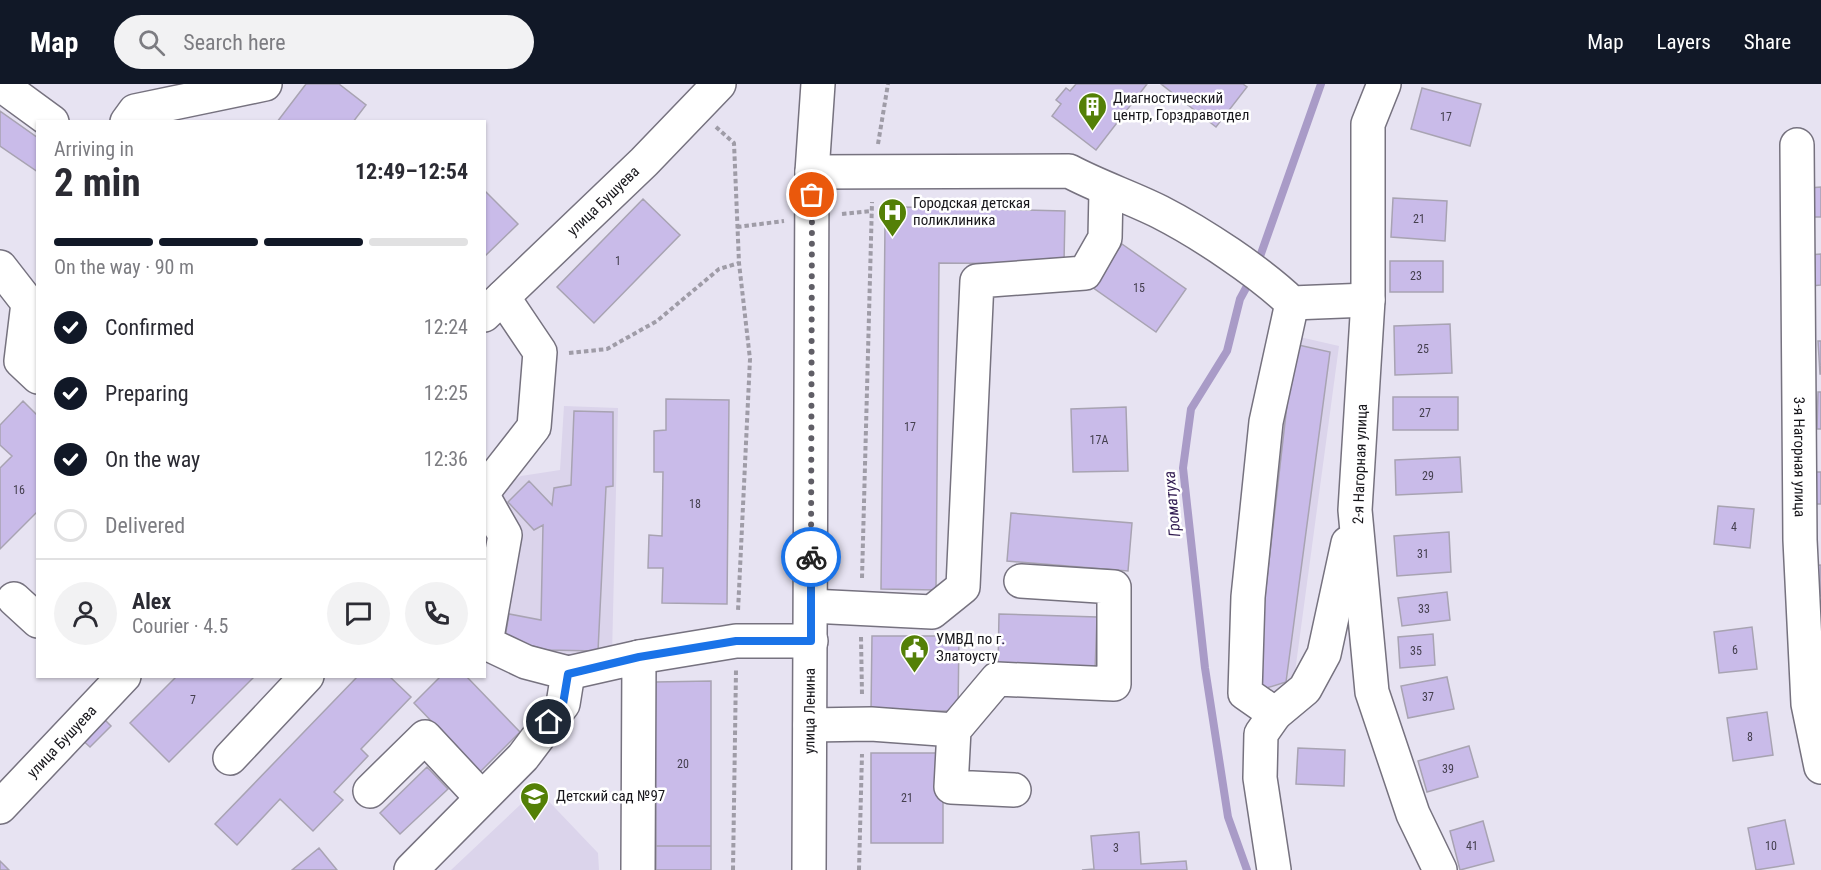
<!DOCTYPE html>
<meta charset="utf-8">
<style>
:root{--surface:#fff;--page:#f2f2f3;--text:#2b2b33;--muted:#7c7c81;--line:#e1e1e2;--accent:#111827}
body{margin:0;font-family:"Roboto Condensed",sans-serif;background:var(--page);color:var(--text);height:100vh;display:flex;flex-direction:column;font-size:22px;white-space:nowrap}
*{box-sizing:border-box;margin:0}
p{font-size:20px;color:var(--muted)}
.icon{flex:none;width:33px;height:33px;fill:none;stroke:currentColor;stroke-width:2;stroke-linecap:round;stroke-linejoin:round}
.map{position:relative;flex:1;overflow:hidden}
.drawer{position:absolute;left:36px;top:36px;width:450px;height:558px;display:flex;flex-direction:column;background:var(--surface);border-radius:0px;box-shadow:0 2px 4px #0004}
.drawer>*{flex:none}
.pin{position:absolute;display:grid;place-items:center;width:51px;height:51px;color:#fff;margin:-26px;border:3px solid #fff;border-radius:50%;box-shadow:0 2px 6px #0007}
.courier{position:absolute;display:grid;place-items:center;width:60px;height:60px;margin:-30px;border:4px solid #1a73e8;border-radius:50%;background:#fff;color:#222;box-shadow:0 2px 8px #0007}
.summary em{font-style:normal;font-weight:700}
.summary div{display:flex;flex-direction:column-reverse}
.summary{display:flex;align-items:center;justify-content:space-between;height:102px;padding:0 18px}
h1{font-size:39px;font-weight:700;line-height:45px}
.bar{display:grid;grid-template-columns:repeat(4,1fr);gap:9px 6px;align-content:center;height:72px;padding:0 18px}
.bar i{height:8px;border-radius:4px;background:var(--line)}
.bar .selected{background:var(--accent)}
.bar p{grid-column:span 4}
.line{display:flex;align-items:center;gap:15px;padding:0 18px;border-top:2px solid var(--line)}
.line div{flex:1}
.round{display:grid;place-items:center;flex:none;width:63px;height:63px;border-radius:32px;background:var(--page)}
ol{padding:0 18px;list-style:none}
li{display:flex;align-items:center;gap:18px;height:66px}
li p{margin-inline-start:auto}
li .icon{padding:6px;border-radius:50%;background:var(--accent);color:#fff;stroke-width:4}
li:last-child{color:var(--muted)}
li i{width:33px;height:33px;border:3px solid var(--line);border-radius:50%}
header{display:flex;align-items:center;gap:36px;box-sizing:border-box;height:84px;padding:0 30px;background:var(--accent);color:#fff}
header strong{font-size:28px}
nav{display:flex;gap:33px;margin-inline-start:auto;font-size:21px}
.search{width:420px;height:54px;background:var(--page);display:flex;align-items:center;gap:15px;box-sizing:border-box;padding:0 21px;border-radius:33px;color:var(--muted);font-size:22px}
.map>svg:first-child{display:block}
.built{fill:#dbd4eb}
.lines{fill:none;stroke-linecap:round;stroke-linejoin:round}
.stream{stroke:#a99bc7;stroke-width:8}
.building{fill:#c9bbe9;stroke:#a8a3b2;stroke-width:1.5}
.minor-casing{stroke:#76727f;stroke-width:36}
.major-casing{stroke:#76727f;stroke-width:36}
.path{stroke:#9f9ca7;stroke-width:4;stroke-dasharray:4.5 3;stroke-linecap:butt}
.minor{stroke:#fff;stroke-width:33}
.major{stroke:#fff;stroke-width:33}
.done{stroke:#605e66;stroke-width:6;stroke-dasharray:0 10.8}
.route{stroke:#1a73e8;stroke-width:8}
.labels{text-anchor:middle;dominant-baseline:central;stroke-width:5;stroke-linejoin:round;paint-order:stroke}
.number-label{font-size:12px;fill:#443f4e}
.poi-label{font-size:15px;fill:#17161b;stroke:#fff;text-anchor:start}
.street-label{font-size:15px;fill:#17161b;stroke:#fff}
.water-label{font-size:16px;font-style:italic;fill:#321c52;stroke:#fff}
</style>
<header>
<strong>Map</strong>
<div class="search"><svg class="icon" aria-label="search" viewBox="0 0 24 24"><circle cx="10" cy="10" r="6"/><path d="M15 15l6 6"/></svg>Search here</div>
<nav><a>Map</a><a>Layers</a><a>Share</a></nav>
</header>
<div class="map">
<svg width="1821" height="786" viewBox="0 0 1821 786">
<rect width="100%" height="100%" fill="#e7e3f2"/>
<path class="built" d="M1291 251 1339 262 1293 603 1256 611 1255 557Z
M564 322 618 324 612 571 562 577 494 557 502 404 521 392 560 386Z
M537 705 598 769 599 786H451Z"/>
<g class="lines">
<path class="stream" d="M1257 181 1321 0
M1247 786 1228 733 1205 584 1183 384 1191 325 1227 267 1240 215 1252 193"/>
</g>
<path class="building" d="M306 0H339L366 21 353 38H277Z
M1076 0H1147L1096 66 1052 32 1061 20 1056 16 1066 4 1070 7Z
M1161 0H1243L1247 3 1216 43Z
M1422 4 1481 20 1470 62 1411 45Z
M0 27 38 54V88L0 62Z
M1821 103V133H1811L1809 104Z
M484 106 518 140 484 173Z
M1393 114 1447 117 1445 157 1391 153Z
M643 115 680 151 594 239 557 203Z
M903 123 1065 127 1064 180 939 179 936 506 881 505 885 142 891 130Z
M1122 160 1186 205 1156 248 1092 203Z
M1821 170V201L1811 202 1809 171Z
M1390 177H1443V208H1390Z
M1450 240 1452 289 1395 291 1394 242Z
M1818 257H1821V290H1820Z
M1294 260 1330 268 1286 598 1260 606V556Z
M1818 308H1821V345H1817Z
M1393 313H1458V346H1393Z
M666 315 729 316 727 520 662 519 663 484H648L649 451 662 452 663 388H654V347L666 346Z
M23 317 38 332V427L0 465V384L12 372 0 361V341Z
M1126 323 1128 387 1073 388 1071 325Z
M574 327 613 328V402L606 403 598 567 546 566 505 554 509 530 541 536 543 441 534 446 508 418 529 397 552 421 554 404 571 401Z
M1460 373 1462 408 1396 411 1395 376Z
M1815 388H1821V420H1815Z
M1718 422 1754 425 1750 464 1714 460Z
M1011 429 1132 439 1128 487 1007 477Z
M1449 448 1451 488 1397 492 1394 452Z
M1821 481V512H1817L1813 482Z
M1447 508 1450 536 1402 542 1398 514Z
M999 530 1097 533 1095 587 998 584Z
M1752 543 1757 585 1719 589 1714 548Z
M1433 550 1435 581 1400 584 1398 553Z
M872 552H959L958 627H871Z
M177 592H255L169 678 130 639Z
M358 592H389L411 613 361 665 368 672 334 708 343 716 313 747 280 715 237 761 215 740Z
M441 592H466L520 648 480 688 414 619Z
M1447 593 1454 625 1408 634 1401 602Z
M711 597V762H656L655 598Z
M1767 628 1773 671 1733 677 1727 634Z
M98 629 111 642 90 663 77 651Z
M1469 662 1478 693 1427 708 1418 677Z
M1298 664 1345 666 1344 702 1296 700Z
M871 669H943V759H871Z
M427 683 448 705 400 750 380 729Z
M1785 736 1794 780 1756 786 1748 744Z
M1483 737 1494 777 1460 786 1450 747Z
M1139 748 1141 780 1186 777 1187 786H1082L1094 785 1091 752Z
M656 762H711V786H656Z
M319 764 337 786H292Z
M0 777 9 786H0Z"/>
<g class="lines">
<defs>
<g id="minor">
<path d="M0 0 52 38"/>
<path d="M1384 0 1368 40V216L1355 426 1372 608 1413 730 1440 786"/>
<path d="M127 38 135 27 265 0"/>
<path id="s1" d="M1797 61 1800 456 1808 620 1821 683"/>
<path d="M812 88 1069 87C1099 103 1130 113 1160 128 1201 149 1260 188 1292 219L1368 216"/>
<path d="M0 183 28 219 21 277 38 293"/>
<path id="s2" d="M484 231 644 78 719 0"/>
<path d="M484 407 534 343 540 268 503 213"/>
<path d="M14 515 38 537"/>
<path d="M811 522 932 528 963 503 977 197 1085 189 1105 154 1106 106"/>
<path d="M639 573 736 557H811"/>
<path d="M568 589 639 573 638 786"/>
<path d="M1275 630 1305 605 1324 570 1348 459"/>
<path d="M810 641 871 640 954 646"/>
<path d="M230 674 307 592"/>
<path d="M1014 706 951 703 954 646 997 595 1114 600V503L1021 497"/>
<path d="M370 707 425 653 481 713"/>
<path id="s3" d="M0 723 124 592"/>
<path d="M411 786 523 673 563 620 568 589 526 578 486 559 505 451 484 414"/>
<path d="M1274 786 1260 694 1261 650 1275 630 1245 609 1248 513 1266 338 1292 219"/>
</g>
<g id="major">
<path id="s4" d="M809 786 812 88 818 0"/>
</g>
</defs>
<use href="#minor" class="minor-casing"/>
<use href="#major" class="major-casing"/>
<path class="path" d="M716 43 734 59 739 179 750 275 738 527
M878 60 888 0
M842 130 872 127
M737 143 784 137
M569 269 607 265 657 237 719 185 739 179
M862 494 872 118
M861 553 862 611
M733 786 736 586
M859 786 862 670"/>
<use href="#minor" class="minor"/>
<use href="#major" class="major"/>
</g>
<g class="lines">
<path class="done" d="M811 473 812 111"/>
<path class="route" d="M549 638 563 620 568 590 639 573 736 557H811V473"/>
</g>
<defs>
<symbol id="building-pin" viewBox="-11 -11 22 30"><path d="M0 17L-7.5 6A9.5 9.5 0 1 1 7.5 6Z" fill="#548007" stroke="#fff"/><path d="M-4-6H4V6H1V3H-1V6H-4ZM-2.5-4.3h1.7v1.8h-1.7ZM.8-4.3h1.7v1.8H.8ZM-2.5-1h1.7V.8h-1.7ZM.8-1h1.7V.8H.8Z" fill="#fff"/></symbol>
<symbol id="hospital-pin" viewBox="-11 -11 22 30"><path d="M0 17L-7.5 6A9.5 9.5 0 1 1 7.5 6Z" fill="#548007" stroke="#fff"/><path d="M-5-5h3v3.5h4V-5h3V5h-3V1.5h-4V5h-3Z" fill="#fff"/></symbol>
<symbol id="civic-pin" viewBox="-11 -11 22 30"><path d="M0 17L-7.5 6A9.5 9.5 0 1 1 7.5 6Z" fill="#548007" stroke="#fff"/><path d="M-.6-6.5H3V-4.5H.6V-3L4-1V1h2V6H-6V1h2V-1L-.6-3ZM-1.2 2.5V6h2.4V2.5Z" fill="#fff"/></symbol>
<symbol id="school-pin" viewBox="-11 -11 22 30"><path d="M0 17L-7.5 6A9.5 9.5 0 1 1 7.5 6Z" fill="#548007" stroke="#fff"/><path d="M0-5L7-2L0 1L-7-2ZM-4 1L0 2.5L4 1V4Q0 6-4 4Z" fill="#fff"/></symbol>
</defs>
<g fill-rule="evenodd">
<use href="#building-pin" x="1076" y="6" width="33" height="45"/>
<use href="#hospital-pin" x="876" y="112" width="33" height="45"/>
<use href="#civic-pin" x="898" y="548" width="33" height="45"/>
<use href="#school-pin" x="518" y="696" width="33" height="45"/>
</g>
<g class="labels">
<g class="number-label">
<text x="1446" y="33">17</text>
<text x="1419" y="135">21</text>
<text x="618" y="177">1</text>
<text x="1416" y="192">23</text>
<text x="1139" y="204">15</text>
<text x="1423" y="265">25</text>
<text x="1425" y="329">27</text>
<text x="910" y="343">17</text>
<text x="1099" y="356">17А</text>
<text x="1428" y="392">29</text>
<text x="19" y="406">16</text>
<text x="695" y="420">18</text>
<text x="1734" y="443">4</text>
<text x="1423" y="470">31</text>
<text x="1424" y="525">33</text>
<text x="1735" y="566">6</text>
<text x="1416" y="567">35</text>
<text x="1428" y="613">37</text>
<text x="193" y="616">7</text>
<text x="1750" y="653">8</text>
<text x="683" y="680">20</text>
<text x="1448" y="685">39</text>
<text x="907" y="714">21</text>
<text x="1472" y="762">41</text>
<text x="1771" y="762">10</text>
<text x="1116" y="764">3</text>
</g>
<g class="poi-label">
<text x="1113" y="14">Диагностический<tspan x="1113" dy="17">центр, Горздравотдел</tspan></text>
<text x="913" y="119">Городская детская<tspan x="913" dy="17">поликлиника</tspan></text>
<text x="936" y="555">УМВД по г.<tspan x="936" dy="17">Златоусту</tspan></text>
<text x="556" y="712">Детский сад №97</text>
</g>
<g class="street-label">
<text stroke="none"><textPath href="#s2" startOffset="165">улица Бушуева</textPath></text>
<text stroke="none"><textPath href="#s1" startOffset="312">3-я Нагорная улица</textPath></text>
<text transform="translate(1360 380) rotate(-88)">2-я Нагорная улица</text>
<text stroke="none"><textPath href="#s4" startOffset="159">улица Ленина</textPath></text>
<text stroke="none"><textPath href="#s3" startOffset="90">улица Бушуева</textPath></text>
</g>
<g class="water-label">
<text transform="translate(1172 420) rotate(-95)">Громатуха</text>
</g>
</g>
</svg>
<div class="pin" style="left:812px;top:111px;background:#ea580c"><svg class="icon" aria-label="bag" viewBox="0 0 24 24"><path d="M5 8h14l-1 12H6zM9 8a3 3 0 0 1 6 0"/></svg></div>
<div class="pin" style="left:549px;top:638px;background:#1f2937"><svg class="icon" aria-label="home" viewBox="0 0 24 24"><path d="M3 11l9-7 9 7M6 9v11h12V9"/></svg></div>
<div class="courier" style="left:811px;top:473px"><svg class="icon" aria-label="bike" viewBox="0 0 24 24"><circle cx="6" cy="16" r="4"/><circle cx="18" cy="16" r="4"/><path d="M6 16l4-8h5l3 8M10 8l3 8H6M13 5h3"/></svg></div>
<section class="drawer">
<div class="summary"><div><h1>2 min</h1><p>Arriving in</p></div><em>12:49–12:54</em></div>
<div class="bar"><i class="selected"></i><i class="selected"></i><i class="selected"></i><i></i><p>On the way · 90 m</p></div>
<ol>
<li><svg class="icon" aria-label="check" viewBox="0 0 24 24"><path d="M5 12l5 5 9-10"/></svg>Confirmed<p>12:24</p></li>
<li><svg class="icon" aria-label="check" viewBox="0 0 24 24"><path d="M5 12l5 5 9-10"/></svg>Preparing<p>12:25</p></li>
<li><svg class="icon" aria-label="check" viewBox="0 0 24 24"><path d="M5 12l5 5 9-10"/></svg>On the way<p>12:36</p></li>
<li><i></i>Delivered</li>
</ol>
<div class="line" style="height:108px"><a class="round"><svg class="icon" aria-label="person" viewBox="0 0 24 24"><circle cx="12" cy="8" r="4"/><path d="M4 21q1-7 8-7t8 7"/></svg></a><div><b>Alex</b><p>Courier · 4.5</p></div><a class="round"><svg class="icon" aria-label="chat" viewBox="0 0 24 24"><path d="M4 5h16v11H9l-5 4z"/></svg></a><a class="round"><svg class="icon" aria-label="phone" viewBox="0 0 24 24"><path d="M5 4h4l2 5-3 2q2 4 5 5l2-3 5 2v4C11 20 4 13 5 4z"/></svg></a></div>
</section>
</div>
